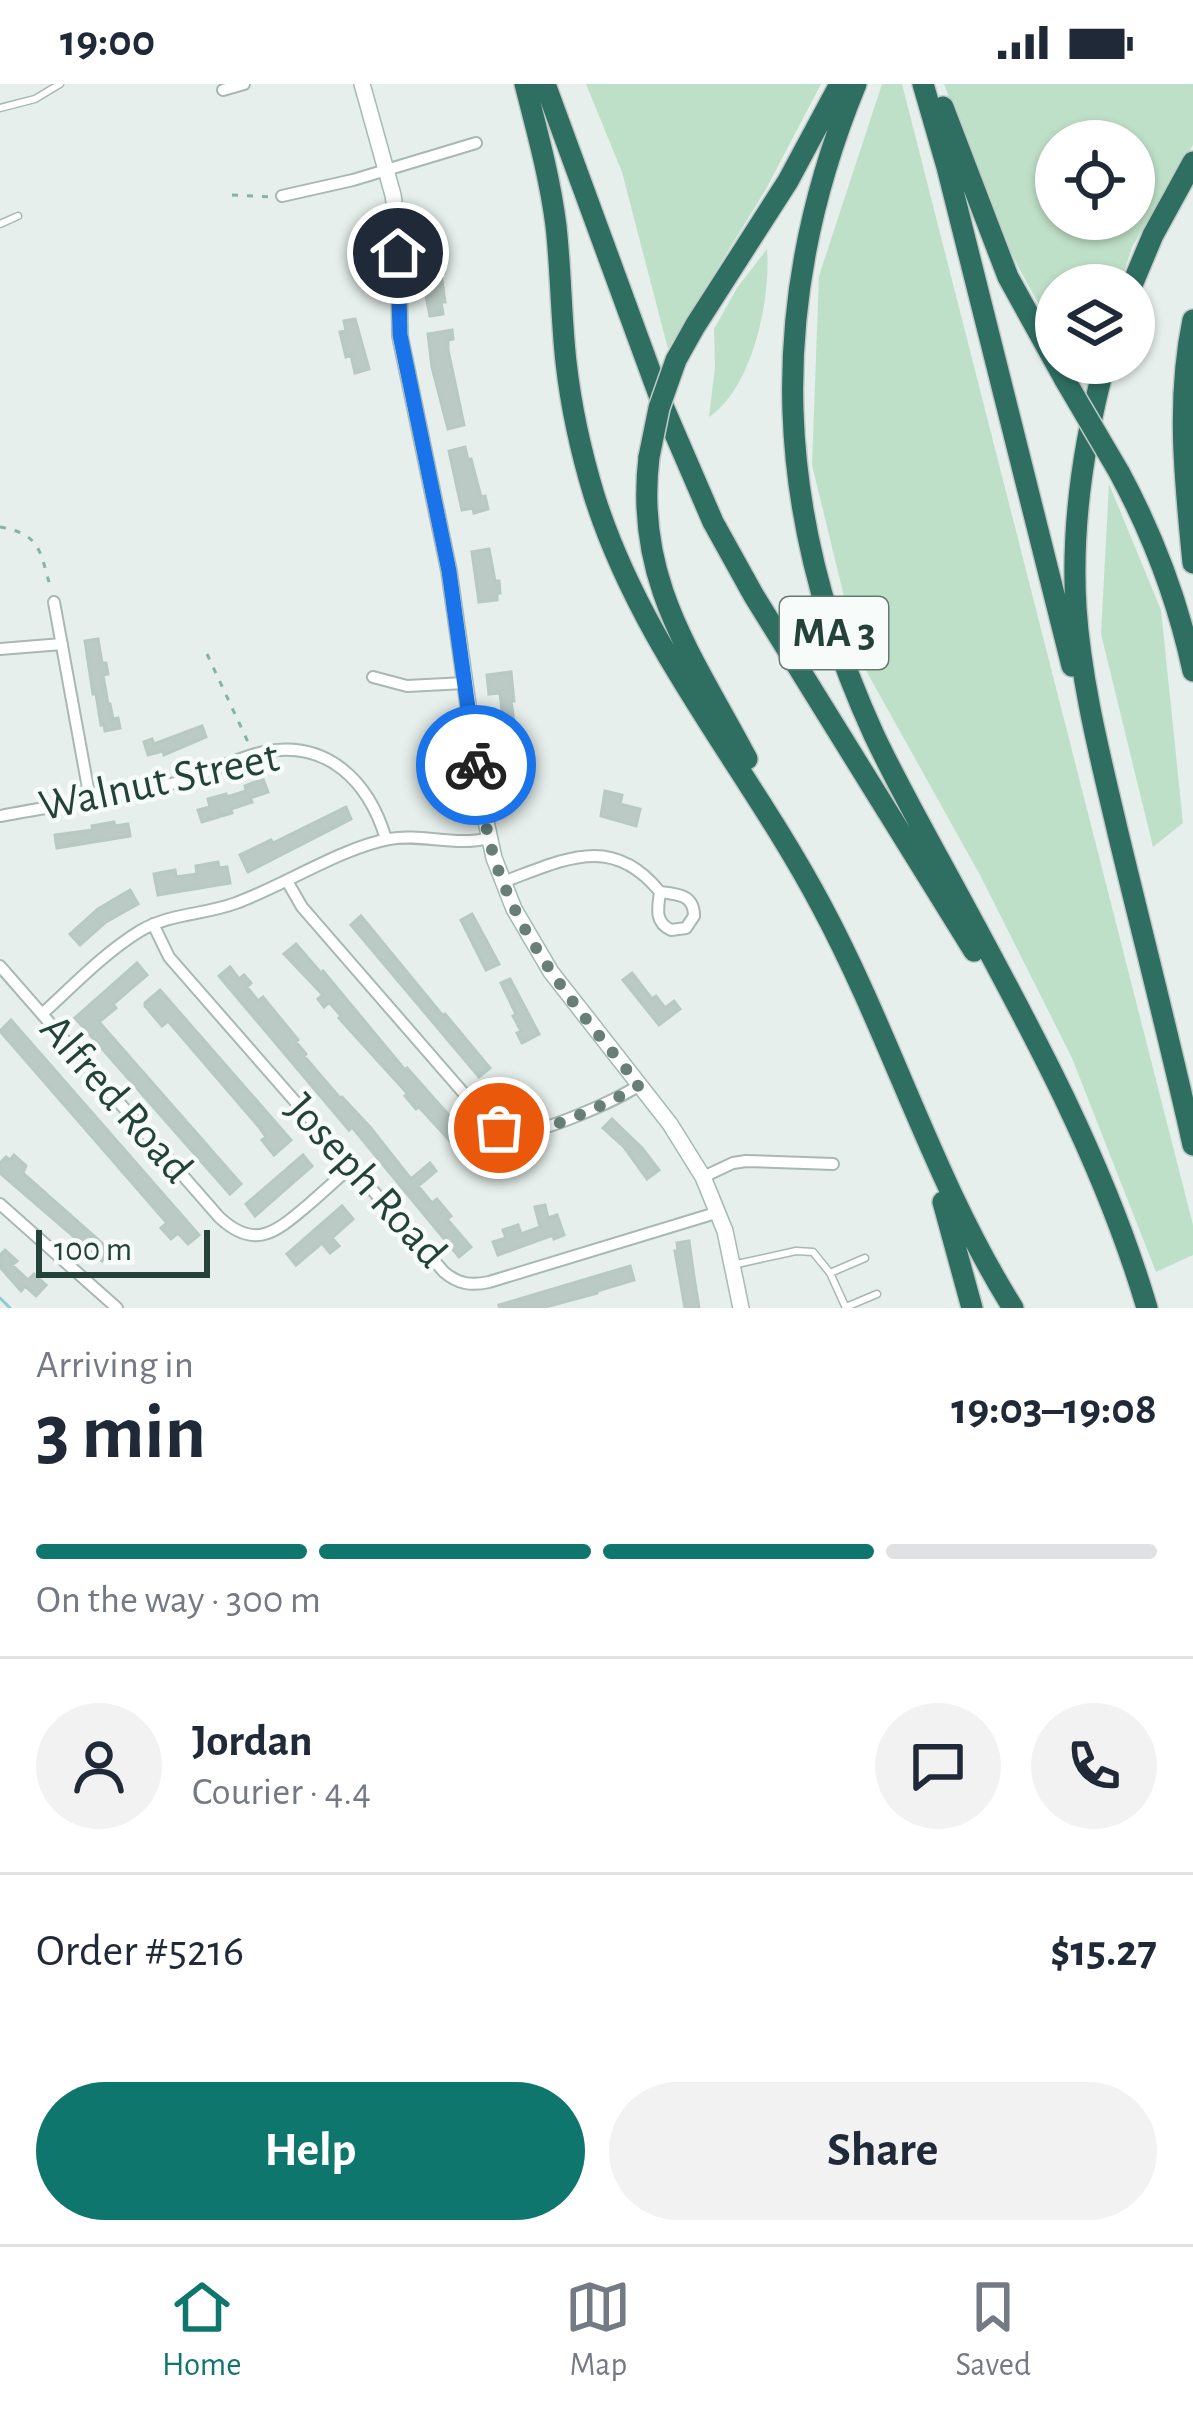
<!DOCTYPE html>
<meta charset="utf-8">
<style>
:root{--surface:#fff;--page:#f2f2f3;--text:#1f2937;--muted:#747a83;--line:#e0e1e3;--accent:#0f766e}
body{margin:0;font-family:"Alegreya Sans",sans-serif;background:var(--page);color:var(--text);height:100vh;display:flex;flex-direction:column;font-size:45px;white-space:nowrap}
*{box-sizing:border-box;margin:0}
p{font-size:39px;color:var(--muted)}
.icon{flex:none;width:66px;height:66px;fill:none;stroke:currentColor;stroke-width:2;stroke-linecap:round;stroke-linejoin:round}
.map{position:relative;height:1224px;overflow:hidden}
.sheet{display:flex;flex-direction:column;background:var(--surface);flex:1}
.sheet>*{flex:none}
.buttons{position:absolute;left:1035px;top:36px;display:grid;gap:24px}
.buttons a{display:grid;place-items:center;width:120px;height:120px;border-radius:50%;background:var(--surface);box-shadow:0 3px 9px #0004;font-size:60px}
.scale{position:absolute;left:36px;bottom:30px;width:174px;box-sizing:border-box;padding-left:12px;border:6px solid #24423a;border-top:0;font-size:33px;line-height:42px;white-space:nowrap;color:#24423a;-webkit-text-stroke:9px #f7fbf9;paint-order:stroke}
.pin{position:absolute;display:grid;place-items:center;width:102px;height:102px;color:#fff;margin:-51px;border:6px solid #fff;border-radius:50%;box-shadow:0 3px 12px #0007}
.courier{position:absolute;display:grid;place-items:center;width:120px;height:120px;margin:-60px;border:9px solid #1a73e8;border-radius:50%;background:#fff;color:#222;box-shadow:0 3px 15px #0007}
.headline em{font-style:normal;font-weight:700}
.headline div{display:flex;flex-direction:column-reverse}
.headline{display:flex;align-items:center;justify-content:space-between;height:204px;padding:0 36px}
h1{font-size:78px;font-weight:700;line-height:90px}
.bar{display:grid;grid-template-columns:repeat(4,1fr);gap:18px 12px;align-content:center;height:144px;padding:0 36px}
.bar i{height:15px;border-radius:9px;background:var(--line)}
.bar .current{background:var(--accent)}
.bar p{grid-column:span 4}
.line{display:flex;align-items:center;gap:30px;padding:0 36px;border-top:3px solid var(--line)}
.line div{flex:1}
.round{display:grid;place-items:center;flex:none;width:126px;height:126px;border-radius:63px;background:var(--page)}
.primary-button{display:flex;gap:24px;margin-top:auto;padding:24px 36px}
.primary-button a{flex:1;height:138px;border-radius:72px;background:var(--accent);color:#fff;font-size:48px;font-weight:700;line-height:138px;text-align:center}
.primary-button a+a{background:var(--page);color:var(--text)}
.status{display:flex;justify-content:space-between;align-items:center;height:84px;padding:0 60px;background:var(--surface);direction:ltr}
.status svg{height:33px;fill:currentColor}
.tab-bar{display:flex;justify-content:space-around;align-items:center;height:168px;border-top:3px solid var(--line);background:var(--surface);font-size:33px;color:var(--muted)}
.tab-bar a{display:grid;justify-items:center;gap:6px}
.tab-bar .current{color:var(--accent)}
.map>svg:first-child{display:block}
.green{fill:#bfe0c8;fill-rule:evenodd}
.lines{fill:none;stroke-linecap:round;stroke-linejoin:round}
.stream{stroke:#8ec9d4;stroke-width:3}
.building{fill:#bbcac4;stroke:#b8c9c2;stroke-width:3}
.lane-casing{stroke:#a8b8b2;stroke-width:9}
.street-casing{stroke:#a8b8b2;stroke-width:14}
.secondary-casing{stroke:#a4bbb3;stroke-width:18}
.highway-casing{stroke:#c2cac8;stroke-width:24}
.path{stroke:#86b3a5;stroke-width:3;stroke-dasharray:6 9;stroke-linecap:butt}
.lane{stroke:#fff;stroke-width:6}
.street{stroke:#fff;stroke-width:10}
.secondary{stroke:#fff;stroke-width:15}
.highway{stroke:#2f6f62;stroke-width:21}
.highway-bridge-casing{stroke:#c2cac8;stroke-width:24;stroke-linecap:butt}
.highway-bridge{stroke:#2f6f62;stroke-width:21}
.done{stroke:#687f78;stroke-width:12;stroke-dasharray:0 21.6}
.route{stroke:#1a73e8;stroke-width:15}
.labels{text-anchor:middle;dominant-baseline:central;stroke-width:9;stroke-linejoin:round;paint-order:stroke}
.shield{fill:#f7fbf9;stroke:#637a73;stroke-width:3}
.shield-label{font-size:42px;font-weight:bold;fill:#24423a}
.street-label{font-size:45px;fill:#24423a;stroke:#f7fbf9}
</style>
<div class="status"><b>19:00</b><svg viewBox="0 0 49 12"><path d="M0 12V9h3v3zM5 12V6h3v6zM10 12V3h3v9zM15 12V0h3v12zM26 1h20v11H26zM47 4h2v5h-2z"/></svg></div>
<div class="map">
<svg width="1193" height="1224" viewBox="0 0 1193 1224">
<rect width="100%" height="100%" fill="#e6efeb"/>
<path class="green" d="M586 0H821L766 105 668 265 622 88Z
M882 0H902L1193 1141V1171L1156 1188 1072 974 980 791 859 574 812 381 819 192Z
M944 0H1193V61L1132 163 1120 201H1056V252L1006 160ZM1056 57H1134V135H1056Z
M767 165C771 214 753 304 709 333L715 283 714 245 737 204Z
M1109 400 1161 526 1183 739 1153 763 1101 550Z"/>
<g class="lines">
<path class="stream" d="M0 1214 10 1224"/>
</g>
<path class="building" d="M444 169 446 181H442L444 189H441L445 218H441L443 230 430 232 426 212H430L423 172Z
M355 235 369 285 355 289 351 271 346 273 340 248 346 247 344 237Z
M452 246 453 255 448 256V266L464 341 448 345 432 283 428 250Z
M465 363 468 376 471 375 481 413 485 412 488 425 474 429 473 424 462 426 449 367Z
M489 465 495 497H499L500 509H497V516L479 518 472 468Z
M98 555 102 579H106L108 590 103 591 108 620H110L113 635 118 634 120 644 105 647 104 640 101 641 96 610H93L85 557Z
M511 588 514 617H511L520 678 515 679 516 684 500 687 491 628 502 627 500 609 489 610 487 591Z
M202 642 206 653 164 671 163 667 148 671 144 658 152 655 154 660Z
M263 695 268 708 250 714 252 718 231 725 232 729 222 732 218 725 219 733 202 738 198 726 210 723 208 715 226 710 227 713 246 707 245 702Z
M605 707 622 711 620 720 640 725 636 742 601 732Z
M346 723 351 735 248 788 240 771 271 756 273 759Z
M114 738 115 742 128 740 130 752 57 764 55 751 93 746 92 742Z
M218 778 219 784 227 783 230 799 158 811 154 790 175 786 176 793 197 790 196 782Z
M130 806 138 820 106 838 80 861 70 850 98 825Z
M472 830 499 880 486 886 461 836Z
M361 832 443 932 445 930 490 984 479 993 351 841Z
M296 860 321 889 323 887 405 986 407 984 485 1072 473 1082 419 1023 416 1025 405 1012 407 1009 339 934 341 932 329 918 324 923 318 915 323 911 284 870Z
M137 879 147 891 113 920 116 924 99 938 241 1100 230 1110 75 934Z
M230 883 239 895 244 891 251 899 247 903 258 917 263 913 298 956 296 958 306 970 304 972 340 1014 342 1013 370 1043 411 1095 430 1079 436 1087 418 1102 432 1119 437 1115 451 1132 447 1135 471 1163 459 1173 352 1043 349 1046 219 892Z
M632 889 652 915 656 912 665 924 674 917 680 925 659 941 623 896Z
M510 895 539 950 522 959 517 949 521 947 513 932 516 930 501 899Z
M160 906 291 1056 274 1071 262 1056 266 1053 259 1043 168 937 162 942 145 922V919Z
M11 936 199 1151 188 1160 178 1149 171 1155 161 1144 167 1139 0 947Z
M612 1035 642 1064 659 1086 647 1095 624 1063 603 1044Z
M14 1071 26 1082 23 1089 111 1167 102 1177 0 1089V1079L6 1073 10 1076Z
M303 1071 312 1082 255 1132 246 1120Z
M545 1121 548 1134 557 1131 564 1151 554 1155 553 1151 498 1171 493 1158 506 1154 503 1146 518 1141 521 1150 540 1143 535 1123Z
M342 1122 353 1135 332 1154 339 1162 330 1169 322 1159 296 1181 287 1170Z
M689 1157 694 1193 699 1224H685L675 1167H678L677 1159Z
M5 1166 17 1177 12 1181 28 1196 34 1190 46 1201 36 1212 25 1202 21 1207 0 1183V1171Z
M630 1182 634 1196 597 1207V1209L542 1224H500L499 1221 523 1214Z"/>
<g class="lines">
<defs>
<path id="lane" d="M0 24 35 15 60 0
M0 140 18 132
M737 1180 796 1167 813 1168 830 1189
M846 1223 877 1210
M846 1224 830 1189 865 1174"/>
<path id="street" d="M223 6 244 0
M282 112 353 96 476 59
M54 518 90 715
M0 565 62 560
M373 593 407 602 465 599
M0 732C58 721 117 713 175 699 205 691 233 675 263 668 328 655 369 698 386 755
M287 797 302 823 480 1028C489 1038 499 1047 512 1049 535 1053 620 1015 639 1001
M503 798C563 776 612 748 660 808
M660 808C678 810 694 811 694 832L686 844 671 846C654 838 658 824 660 808Z
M153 840 169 873 444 1188C458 1200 471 1202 489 1198L719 1128
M0 882 219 1133C255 1167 276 1148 308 1121 323 1108 337 1095 351 1083
M42 930C73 902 104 869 140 847 170 829 204 831 236 819 283 802 341 764 389 755 422 749 455 763 489 754
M703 1093 733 1079 746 1077 833 1080
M0 1120 117 1224"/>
<path id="secondary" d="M362 0 393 111 398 146 400 252 449 487 482 719 494 774 514 825 551 888 670 1040 703 1093 725 1147 741 1224"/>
<path id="highway" d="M525 0C537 47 550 94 556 142 561 187 561 233 566 278 571 323 581 368 594 411 642 564 748 683 822 823 892 954 934 1098 1013 1224
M545 0 663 322 713 438 754 512 974 867
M856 0C764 224 774 432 874 651 900 706 930 758 959 812 1031 945 1104 1078 1147 1224
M923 0 947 83 1072 582
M943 23 1008 193 1065 296
M1132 201 1153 151 1193 78
M1193 236C1176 317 1185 397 1193 479
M676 276 695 242 788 97 840 0
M1105 279C1084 357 1071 443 1076 524 1081 599 1101 676 1118 749 1143 853 1170 957 1193 1061
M649 373C634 497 693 572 747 675
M1119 388C1153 451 1178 517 1193 587
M943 1118 972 1224"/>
</defs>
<use href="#lane" class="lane-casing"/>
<use href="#street" class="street-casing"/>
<use href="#secondary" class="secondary-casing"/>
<use href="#highway" class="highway-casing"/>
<path class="path" d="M232 111 272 113
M0 443C42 450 40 469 51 505
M207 570 248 658"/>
<use href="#lane" class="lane"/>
<use href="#street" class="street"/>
<use href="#secondary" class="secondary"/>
<use href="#highway" class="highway"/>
<defs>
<path id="highway-bridge" d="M1065 296 1119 388
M649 373 659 324 676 276"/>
</defs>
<use href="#highway-bridge" class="highway-bridge-casing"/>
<use href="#highway-bridge" class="highway-bridge"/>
</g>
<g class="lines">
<path class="done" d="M476 681C480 712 485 743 494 773 521 861 582 930 639 1001 620 1015 541 1050 518 1050 508 1050 507 1048 499 1044"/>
<path class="route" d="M398 169 400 251 449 487 476 681"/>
</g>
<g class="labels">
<rect class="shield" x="780" y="513" width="108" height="72" rx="9"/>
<g class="shield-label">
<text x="834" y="549">MA 3</text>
</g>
<g class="street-label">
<text transform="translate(159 698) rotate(-12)">Walnut Street</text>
<text transform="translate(116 1015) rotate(49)">Alfred Road</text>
<text transform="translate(366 1097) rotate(48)">Joseph Road</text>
</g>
</g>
</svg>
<div class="buttons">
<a><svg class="icon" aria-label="locate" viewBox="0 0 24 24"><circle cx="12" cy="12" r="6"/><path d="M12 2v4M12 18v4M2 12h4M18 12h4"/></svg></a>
<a><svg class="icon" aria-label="layers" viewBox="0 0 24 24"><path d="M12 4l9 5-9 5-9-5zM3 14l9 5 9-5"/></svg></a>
</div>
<div class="scale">100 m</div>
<div class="pin" style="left:499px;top:1044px;background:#ea580c"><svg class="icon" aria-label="bag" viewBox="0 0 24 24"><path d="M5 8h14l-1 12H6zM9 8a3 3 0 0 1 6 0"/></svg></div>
<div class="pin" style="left:398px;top:169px;background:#1f2937"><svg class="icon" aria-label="home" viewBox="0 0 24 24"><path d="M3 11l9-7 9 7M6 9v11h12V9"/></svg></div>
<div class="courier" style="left:476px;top:681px"><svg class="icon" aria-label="bike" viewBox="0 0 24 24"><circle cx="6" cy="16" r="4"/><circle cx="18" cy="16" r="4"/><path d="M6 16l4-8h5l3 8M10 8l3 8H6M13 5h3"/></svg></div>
</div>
<section class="sheet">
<div class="headline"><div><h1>3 min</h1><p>Arriving in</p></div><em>19:03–19:08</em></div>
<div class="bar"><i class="current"></i><i class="current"></i><i class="current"></i><i></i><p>On the way · 300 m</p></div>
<div class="line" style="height:216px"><a class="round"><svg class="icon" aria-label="person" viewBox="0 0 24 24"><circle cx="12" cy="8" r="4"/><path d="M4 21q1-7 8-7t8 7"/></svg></a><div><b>Jordan</b><p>Courier · 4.4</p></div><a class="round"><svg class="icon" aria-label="chat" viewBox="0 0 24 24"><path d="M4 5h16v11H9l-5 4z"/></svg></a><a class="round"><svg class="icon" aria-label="phone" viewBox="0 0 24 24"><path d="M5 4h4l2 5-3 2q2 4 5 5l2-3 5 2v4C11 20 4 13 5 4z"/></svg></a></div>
<div class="line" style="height:156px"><div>Order #5216</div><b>$15.27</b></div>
<div class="primary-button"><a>Help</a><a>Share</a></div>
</section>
<nav class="tab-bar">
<a class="current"><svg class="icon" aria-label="home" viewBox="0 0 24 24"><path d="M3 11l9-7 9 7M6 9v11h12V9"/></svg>Home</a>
<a><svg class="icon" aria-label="map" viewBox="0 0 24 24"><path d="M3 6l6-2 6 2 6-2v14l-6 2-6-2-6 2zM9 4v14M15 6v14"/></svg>Map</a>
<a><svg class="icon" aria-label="saved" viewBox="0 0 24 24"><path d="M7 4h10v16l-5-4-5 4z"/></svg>Saved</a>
</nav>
